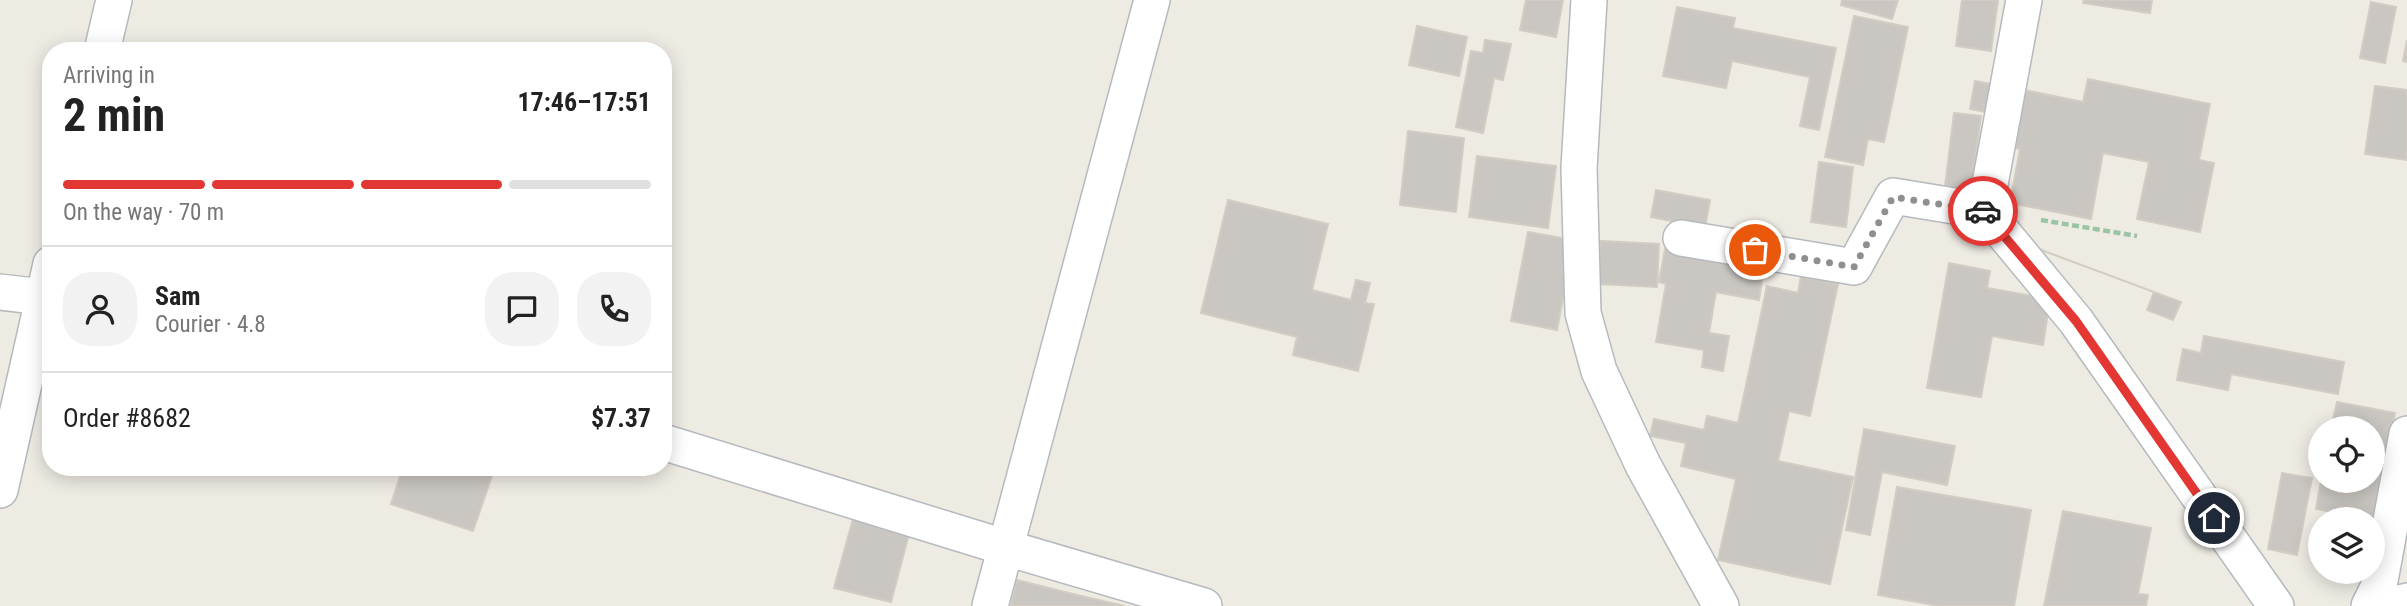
<!DOCTYPE html>
<meta charset="utf-8">
<style>
:root{--surface:#fff;--page:#f2f2f2;--text:#222;--muted:#767676;--line:#e0e0e0;--accent:#e33734}
body{margin:0;font-family:"Roboto Condensed",sans-serif;background:var(--page);color:var(--text);height:100vh;display:flex;flex-direction:column;font-size:26px;white-space:nowrap}
*{box-sizing:border-box;margin:0}
p{font-size:23px;color:var(--muted)}
.icon{flex:none;width:38px;height:38px;fill:none;stroke:currentColor;stroke-width:2;stroke-linecap:round;stroke-linejoin:round}
.map{position:relative;flex:1;overflow:hidden}
.drawer{position:absolute;left:42px;top:42px;width:630px;height:434px;display:flex;flex-direction:column;background:var(--surface);border-radius:28px;box-shadow:0 4px 18px #0003}
.drawer>*{flex:none}
.fabs{position:absolute;left:2308px;top:416px;display:grid;gap:14px}
.fabs a{display:grid;place-items:center;width:77px;height:77px;border-radius:50%;background:var(--surface);box-shadow:0 4px 18px #0003;font-size:35px}
.pin{position:absolute;display:grid;place-items:center;width:60px;height:60px;color:#fff;margin:-30px;border:4px solid #fff;border-radius:50%;box-shadow:0 2px 7px #0007}
.courier{position:absolute;display:grid;place-items:center;width:70px;height:70px;margin:-35px;border:5px solid #e33734;border-radius:50%;background:#fff;color:#222;box-shadow:0 2px 9px #0007}
.headline em{font-style:normal;font-weight:700}
.headline div{display:flex;flex-direction:column-reverse}
.headline{display:flex;align-items:center;justify-content:space-between;height:119px;padding:0 21px}
h1{font-size:46px;font-weight:700;line-height:52px}
.bar{display:grid;grid-template-columns:repeat(4,1fr);gap:10px 7px;align-content:center;height:84px;padding:0 21px}
.bar i{height:9px;border-radius:5px;background:var(--line)}
.bar .active{background:var(--accent)}
.bar p{grid-column:span 4}
.line{display:flex;align-items:center;gap:18px;padding:0 21px;border-top:2px solid var(--line)}
.line div{flex:1}
.round{display:grid;place-items:center;flex:none;width:74px;height:74px;border-radius:28px;background:var(--page)}
.map>svg:first-child{display:block}
.building{fill:#cac7c2;stroke:#d2ccc2;stroke-width:2}
.lines{fill:none;stroke-linecap:round;stroke-linejoin:round}
.street-casing{stroke:#b6b9bd;stroke-width:38}
.path{stroke:#9ac5a4;stroke-width:4.5;stroke-dasharray:7 3.5;stroke-linecap:butt}
.street{stroke:#fff;stroke-width:35}
.done{stroke:#8e9090;stroke-width:7;stroke-dasharray:0 12.6}
.route{stroke:#e33734;stroke-width:9}
</style>
<div class="map">
<svg width="2407" height="606" viewBox="0 0 2407 606">
<rect width="100%" height="100%" fill="#eeebe3"/>
<path class="building" d="M1526 0H1563L1556 37 1520 30Z
M1842 0H1898L1892 19 1841 5Z
M1962 0H1998L1991 51 1956 46Z
M2084 0H2152L2150 13 2083 3Z
M2371 2 2396 7 2385 63 2360 58Z
M1677 7 1735 18 1733 28 1836 48 1819 130 1800 126 1810 77 1732 61 1726 88 1663 76Z
M1854 16 1908 27 1884 142 1868 139 1863 165 1825 157Z
M1417 26 1467 37 1459 76 1409 65Z
M1485 40 1511 44 1503 80 1494 78 1483 133 1456 127 1471 51 1483 53Z
M2407 40V62L2403 61Z
M2088 79 2210 104 2199 160 2214 163 2200 232 2137 219 2149 162 2103 153 2091 219 2010 203 2020 149 2007 146 2019 89 2083 102Z
M1975 81 2001 86 1996 114 1970 109Z
M2375 86 2407 90V160L2365 154Z
M1954 113 1981 116 1971 189 1945 186Z
M1408 131 1464 138 1456 212 1400 205Z
M1477 156 1556 166 1548 228 1469 217Z
M1819 162 1853 167 1846 227 1811 222Z
M1656 190 1710 200 1705 228 1651 217Z
M1228 200 1328 224 1312 290 1351 300 1356 280 1370 283 1365 303 1374 304 1358 371 1293 355 1297 337 1201 313Z
M1528 232 1574 240 1557 330 1511 321Z
M1601 241 1659 244 1657 287 1599 284Z
M2036 248 2181 302 2173 320 2147 310 2154 292Z
M1665 249 1764 266 1759 300 1716 292 1709 333 1729 336 1723 371 1702 367 1704 350 1656 342 1666 284 1659 282Z
M1949 263 1990 271 1987 288 2050 299 2043 345 1992 336 1981 397 1927 388Z
M1801 276 1838 284 1810 416 1789 411 1778 461 1853 477 1830 584 1718 560 1736 479 1681 466 1686 443 1650 436 1654 419 1704 430 1707 416 1738 423 1767 286 1798 293Z
M2204 336 2344 362 2338 394 2231 374 2228 390 2177 380 2183 349 2201 353Z
M2337 402 2395 413 2375 520 2316 509 2321 481H2373V429H2331Z
M1864 429 1955 446 1947 485 1882 472 1870 535 1846 530Z
M403 467H495L473 531 391 504Z
M2282 473 2312 478 2297 555 2268 549Z
M1897 487 2031 510 2014 606H1939L1878 595Z
M2063 511 2151 528 2138 594 2148 595 2146 606H2044Z
M853 519 909 534 891 602 834 588Z
M1017 580 1081 596 1125 606H1011Z"/>
<g class="lines">
<defs>
<path id="street" d="M1589 0 1579 168 1583 313 1599 371 1643 465 1721 606
M2024 0 1985 211 2076 321 2276 606
M102 51 114 0
M1681 238 1854 267 1893 196 1985 211
M0 292 51 298
M663 442 1007 548 1204 606
M0 490 51 264
M990 606 1152 0
M2369 606 2379 586 2407 434
M2389 606 2407 601"/>
</defs>
<use href="#street" class="street-casing"/>
<path class="path" d="M2041 220 2137 236"/>
<use href="#street" class="street"/>
</g>
<g class="lines">
<path class="done" d="M1755 250 1854 267 1893 197 1983 211"/>
<path class="route" d="M1983 211 2076 321 2214 518"/>
</g>
</svg>
<div class="fabs">
<a><svg class="icon" aria-label="locate" viewBox="0 0 24 24"><circle cx="12" cy="12" r="6"/><path d="M12 2v4M12 18v4M2 12h4M18 12h4"/></svg></a>
<a><svg class="icon" aria-label="layers" viewBox="0 0 24 24"><path d="M12 4l9 5-9 5-9-5zM3 14l9 5 9-5"/></svg></a>
</div>
<div class="pin" style="left:1755px;top:250px;background:#ea580c"><svg class="icon" aria-label="bag" viewBox="0 0 24 24"><path d="M5 8h14l-1 12H6zM9 8a3 3 0 0 1 6 0"/></svg></div>
<div class="pin" style="left:2214px;top:518px;background:#1f2937"><svg class="icon" aria-label="home" viewBox="0 0 24 24"><path d="M3 11l9-7 9 7M6 9v11h12V9"/></svg></div>
<div class="courier" style="left:1983px;top:211px"><svg class="icon" aria-label="car" viewBox="0 0 24 24"><path d="M5 17H2v-5l4-1 3-4h7l3 4 3 1v5h-3M9 17h6M6 11h13"/><circle cx="7" cy="17" r="2"/><circle cx="17" cy="17" r="2"/></svg></div>
<section class="drawer">
<div class="headline"><div><h1>2 min</h1><p>Arriving in</p></div><em>17:46–17:51</em></div>
<div class="bar"><i class="active"></i><i class="active"></i><i class="active"></i><i></i><p>On the way · 70 m</p></div>
<div class="line" style="height:126px"><a class="round"><svg class="icon" aria-label="person" viewBox="0 0 24 24"><circle cx="12" cy="8" r="4"/><path d="M4 21q1-7 8-7t8 7"/></svg></a><div><b>Sam</b><p>Courier · 4.8</p></div><a class="round"><svg class="icon" aria-label="chat" viewBox="0 0 24 24"><path d="M4 5h16v11H9l-5 4z"/></svg></a><a class="round"><svg class="icon" aria-label="phone" viewBox="0 0 24 24"><path d="M5 4h4l2 5-3 2q2 4 5 5l2-3 5 2v4C11 20 4 13 5 4z"/></svg></a></div>
<div class="line" style="height:91px"><div>Order #8682</div><b>$7.37</b></div>
</section>
</div>
